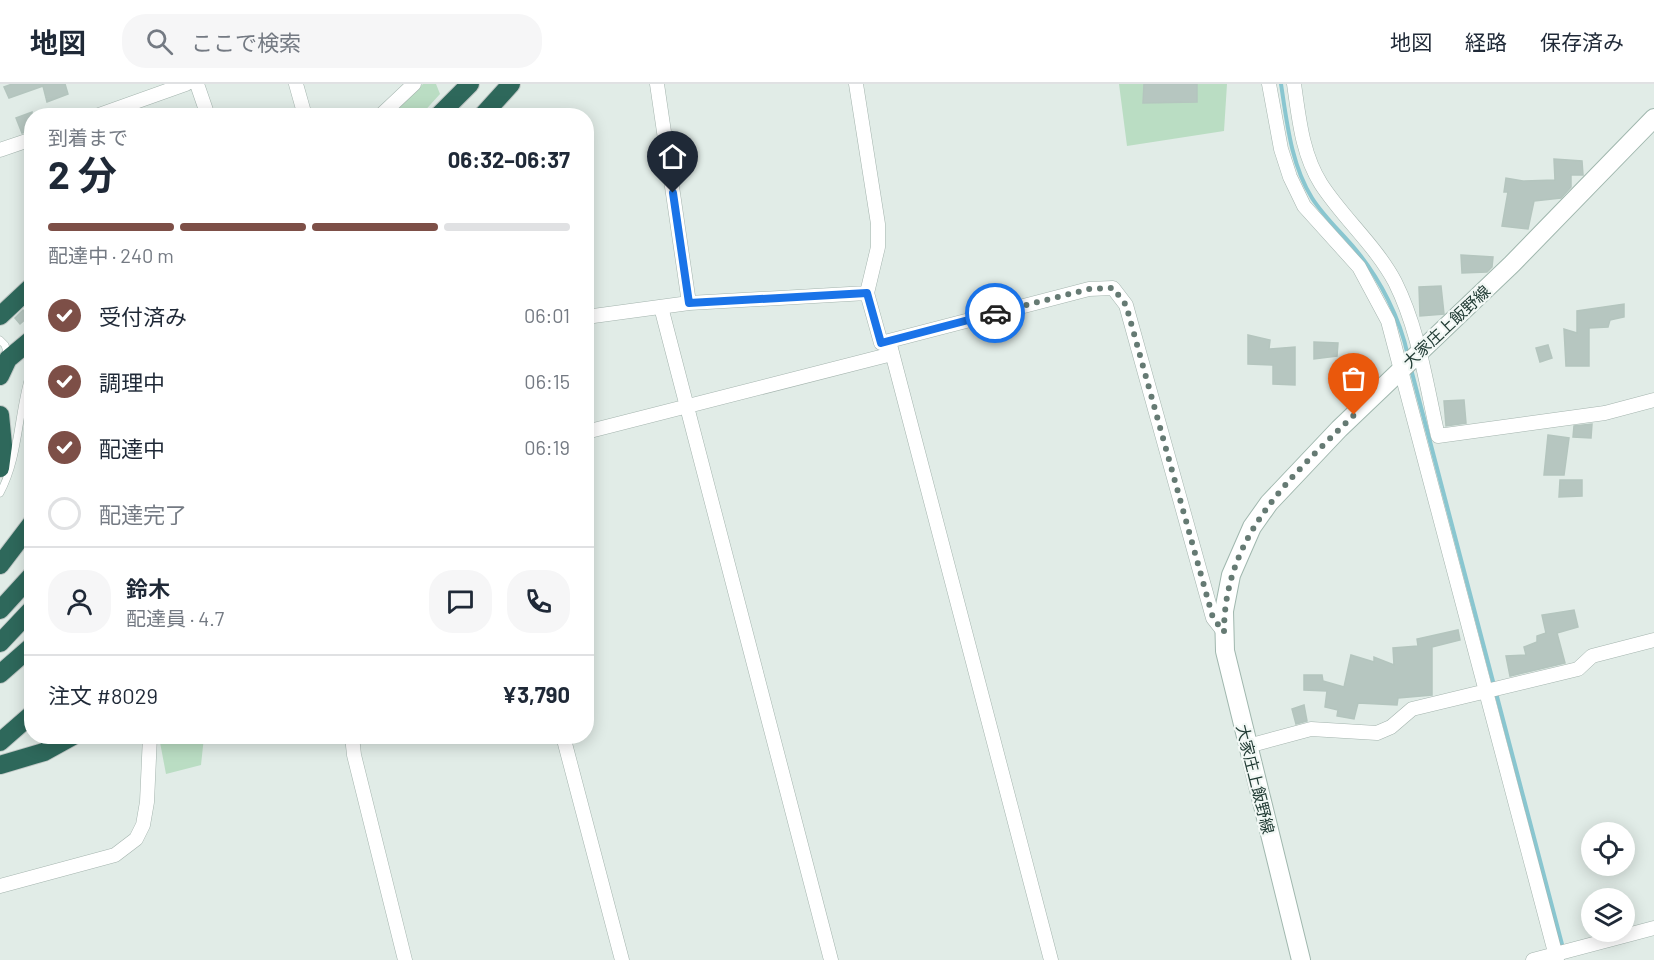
<!DOCTYPE html>
<html lang="ja">
<meta charset="utf-8">
<style>
:root{--surface:#fff;--page:#f6f6f7;--text:#1f2937;--muted:#747a83;--line:#e0e1e3;--accent:#7d4f47}
body{margin:0;font-family:Barlow,"Noto Sans JP",sans-serif;background:var(--page);color:var(--text);height:100vh;display:flex;flex-direction:column;font-size:22px;white-space:nowrap}
*{box-sizing:border-box;margin:0}
p{font-size:20px;color:var(--muted)}
.icon{flex:none;width:33px;height:33px;fill:none;stroke:currentColor;stroke-width:2;stroke-linecap:round;stroke-linejoin:round}
.map{position:relative;flex:1;overflow:hidden}
.details{position:absolute;left:24px;top:24px;width:570px;height:636px;display:flex;flex-direction:column;background:var(--surface);border-radius:24px;box-shadow:0 3px 15px #0003}
.details>*{flex:none}
.tools{position:absolute;left:1581px;top:738px;display:grid;gap:12px}
.tools a{display:grid;place-items:center;width:54px;height:54px;border-radius:50%;background:var(--surface);box-shadow:0 3px 15px #0003;font-size:30px}
.pin{position:absolute;display:grid;place-items:center;width:51px;height:51px;color:#fff;margin:-62px -26px;border-radius:50% 50% 50% 0;rotate:-45deg;box-shadow:0 0 6px #0007}
.pin .icon{rotate:45deg}
.courier{position:absolute;display:grid;place-items:center;width:60px;height:60px;margin:-30px;border:4px solid #1a73e8;border-radius:50%;background:#fff;color:#222;box-shadow:0 2px 8px #0007}
.overview em{font-style:normal;font-weight:700}
.overview div{display:flex;flex-direction:column-reverse}
.overview{display:flex;align-items:center;justify-content:space-between;height:102px;padding:0 24px}
h1{font-size:39px;font-weight:700;line-height:45px}
.bar{display:grid;grid-template-columns:repeat(4,1fr);gap:9px 6px;align-content:center;height:72px;padding:0 24px}
.bar i{height:8px;border-radius:4px;background:var(--line)}
.bar .current{background:var(--accent)}
.bar p{grid-column:span 4}
.line{display:flex;align-items:center;gap:15px;padding:0 24px;border-top:2px solid var(--line)}
.line div{flex:1}
.round{display:grid;place-items:center;flex:none;width:63px;height:63px;border-radius:24px;background:var(--page)}
ol{padding:0 24px;list-style:none}
li{display:flex;align-items:center;gap:18px;height:66px}
li p{margin-inline-start:auto}
li .icon{padding:6px;border-radius:50%;background:var(--accent);color:#fff;stroke-width:4}
li:last-child{color:var(--muted)}
li i{width:33px;height:33px;border:3px solid var(--line);border-radius:50%}
header{display:flex;align-items:center;gap:36px;box-sizing:border-box;height:84px;padding:0 30px;background:var(--surface);border-bottom:2px solid var(--line)}
header strong{font-size:28px}
nav{display:flex;gap:33px;margin-inline-start:auto;font-size:21px}
.search{width:420px;height:54px;background:var(--page);display:flex;align-items:center;gap:15px;box-sizing:border-box;padding:0 21px;border-radius:24px;color:var(--muted);font-size:22px}
.map>svg:first-child{display:block}
.green{fill:#baddc3}
.lines{fill:none;stroke-linecap:round;stroke-linejoin:round}
.stream{stroke:#89c6d0;stroke-width:4}
.building{fill:#b6c6c0;stroke:#b4c5be;stroke-width:1.5}
.service-casing{stroke:#a4b4ae;stroke-width:8}
.minor-casing{stroke:#a4b4ae;stroke-width:15}
.secondary-casing{stroke:#a0b7ae;stroke-width:20}
.motorway-casing{stroke:#c1c8c6;stroke-width:20}
.service{stroke:#fff;stroke-width:7}
.minor{stroke:#fff;stroke-width:14}
.secondary{stroke:#fff;stroke-width:18}
.motorway{stroke:#2e685b;stroke-width:18}
.done{stroke:#657a73;stroke-width:6;stroke-dasharray:0 10.8}
.route{stroke:#1a73e8;stroke-width:8}
.labels{text-anchor:middle;dominant-baseline:central;stroke-width:4.5;stroke-linejoin:round;paint-order:stroke}
.street-label{font-size:16px;fill:#223c35;stroke:#f2f8f5}
</style>
<header>
<strong>地図</strong>
<div class="search"><svg class="icon" aria-label="search" viewBox="0 0 24 24"><circle cx="10" cy="10" r="6"/><path d="M15 15l6 6"/></svg>ここで検索</div>
<nav><a>地図</a><a>経路</a><a>保存済み</a></nav>
</header>
<div class="map">
<svg width="1654" height="876" viewBox="0 0 1654 876">
<rect width="100%" height="100%" fill="#e1ece7"/>
<path class="green" d="M423 0H436L440 10 421 31 389 32Z
M1119 0H1227L1224 47 1127 62Z
M159 653H204L201 681 166 690Z"/>
<g class="lines">
<path class="stream" d="M1281 0C1287 39 1291 80 1312 114 1324 133 1341 148 1356 166 1380 195 1400 234 1408 272
M1411 285 1563 864"/>
</g>
<path class="building" d="M12 0H65L68 10 47 18 43 2 9 14 4 3Z
M1144 0H1197V18L1143 19Z
M32 28V46L22 49 16 34Z
M1554 75 1582 77 1583 91H1571V103L1561 114 1534 117 1528 145 1502 142 1508 108H1504L1506 94 1523 97 1555 96Z
M1461 171 1493 173 1492 183 1487 188 1462 189Z
M1441 202 1444 230 1420 232 1419 203Z
M1624 220V233L1610 236 1608 243 1589 244V282H1566L1564 245 1577 249V227Z
M23 226 29 232 20 240 15 234Z
M1248 251 1270 256 1269 265 1295 263V301L1273 300V281L1248 280Z
M1314 258 1338 259 1337 272 1314 275Z
M1548 261 1552 274 1540 278 1536 264Z
M1464 316 1466 339 1446 342 1444 317Z
M1592 340 1591 354 1573 353 1574 342Z
M1548 351 1569 354 1564 391H1544Z
M1560 396H1582V412L1559 413Z
M1574 526 1578 543 1557 549 1565 579 1510 592 1506 572 1526 571 1524 563 1537 558V552L1546 549 1542 531Z
M1458 546 1460 556 1432 563V611L1398 614 1397 621 1358 619 1354 635 1337 632 1338 626 1325 623 1327 607 1304 606V591H1322L1323 597 1344 603 1351 571 1374 578V573L1394 581 1393 564 1418 562 1417 555Z
M1304 621 1307 637 1296 640 1292 625Z"/>
<g class="lines">
<defs>
<path id="service" d="M0 256 5 261 8 272
M0 409C21 370 17 325 32 283"/>
<path id="minor" d="M197 0 208 32
M296 0 305 32
M657 0 689 219
M856 0 878 140V163L867 209 881 259 1089 205 1113 204 1126 221 1213 534 1224 548
M1269 0 1281 65 1290 93 1304 122 1359 183 1388 237 1557 876
M1294 0C1299 34 1302 70 1321 100 1343 134 1376 162 1395 198 1419 246 1426 300 1438 352L1605 329 1654 316
M96 32 186 0
M380 32 414 0
M0 66 32 55
M661 223 831 876
M586 233 689 219 867 209
M889 257 1051 876
M586 348 892 270
M352 652 354 671 405 876
M563 652 622 876
M1248 662 1311 645 1377 649 1391 643 1412 625 1578 585 1592 572 1654 556
M0 802 115 771 136 755 143 741 147 718 150 652
M1533 876 1654 844"/>
<path id="secondary" d="M1301 876 1225 567 1224 527 1231 491 1252 443 1269 419 1339 345 1512 180 1654 34"/>
<path id="motorway" d="M438 32 470 0
M482 32 511 0
M0 232 32 202
M0 292 8 275 32 255
M0 331 3 361 0 384
M0 481 32 439
M0 526 32 491
M0 559 32 525
M0 590 32 562
M0 658 32 630
M0 681 44 668 73 652"/>
</defs>
<use href="#service" class="service-casing"/>
<use href="#minor" class="minor-casing"/>
<use href="#secondary" class="secondary-casing"/>
<use href="#motorway" class="motorway-casing"/>
<use href="#service" class="service"/>
<use href="#minor" class="minor"/>
<use href="#secondary" class="secondary"/>
<use href="#motorway" class="motorway"/>
</g>
<g class="lines">
<path class="done" d="M995 229 1089 205 1113 204 1126 221 1213 534 1224 548C1224 451 1290 394 1354 331"/>
<path class="route" d="M673 109 689 219 867 209 881 259 995 229"/>
</g>
<g class="labels">
<g class="street-label">
<text transform="translate(1446 242) rotate(-43)">大家庄上飯野線</text>
<text transform="translate(1256 695) rotate(76)">大家庄上飯野線</text>
</g>
</g>
</svg>
<div class="tools">
<a><svg class="icon" aria-label="locate" viewBox="0 0 24 24"><circle cx="12" cy="12" r="6"/><path d="M12 2v4M12 18v4M2 12h4M18 12h4"/></svg></a>
<a><svg class="icon" aria-label="layers" viewBox="0 0 24 24"><path d="M12 4l9 5-9 5-9-5zM3 14l9 5 9-5"/></svg></a>
</div>
<div class="pin" style="left:1354px;top:331px;background:#ea580c"><svg class="icon" aria-label="bag" viewBox="0 0 24 24"><path d="M5 8h14l-1 12H6zM9 8a3 3 0 0 1 6 0"/></svg></div>
<div class="pin" style="left:673px;top:109px;background:#1f2937"><svg class="icon" aria-label="home" viewBox="0 0 24 24"><path d="M3 11l9-7 9 7M6 9v11h12V9"/></svg></div>
<div class="courier" style="left:995px;top:229px"><svg class="icon" aria-label="car" viewBox="0 0 24 24"><path d="M5 17H2v-5l4-1 3-4h7l3 4 3 1v5h-3M9 17h6M6 11h13"/><circle cx="7" cy="17" r="2"/><circle cx="17" cy="17" r="2"/></svg></div>
<section class="details">
<div class="overview"><div><h1>2 分</h1><p>到着まで</p></div><em>06:32–06:37</em></div>
<div class="bar"><i class="current"></i><i class="current"></i><i class="current"></i><i></i><p>配達中 · 240 m</p></div>
<ol>
<li><svg class="icon" aria-label="check" viewBox="0 0 24 24"><path d="M5 12l5 5 9-10"/></svg>受付済み<p>06:01</p></li>
<li><svg class="icon" aria-label="check" viewBox="0 0 24 24"><path d="M5 12l5 5 9-10"/></svg>調理中<p>06:15</p></li>
<li><svg class="icon" aria-label="check" viewBox="0 0 24 24"><path d="M5 12l5 5 9-10"/></svg>配達中<p>06:19</p></li>
<li><i></i>配達完了</li>
</ol>
<div class="line" style="height:108px"><a class="round"><svg class="icon" aria-label="person" viewBox="0 0 24 24"><circle cx="12" cy="8" r="4"/><path d="M4 21q1-7 8-7t8 7"/></svg></a><div><b>鈴木</b><p>配達員 · 4.7</p></div><a class="round"><svg class="icon" aria-label="chat" viewBox="0 0 24 24"><path d="M4 5h16v11H9l-5 4z"/></svg></a><a class="round"><svg class="icon" aria-label="phone" viewBox="0 0 24 24"><path d="M5 4h4l2 5-3 2q2 4 5 5l2-3 5 2v4C11 20 4 13 5 4z"/></svg></a></div>
<div class="line" style="height:78px"><div>注文 #8029</div><b>¥3,790</b></div>
</section>
</div>
